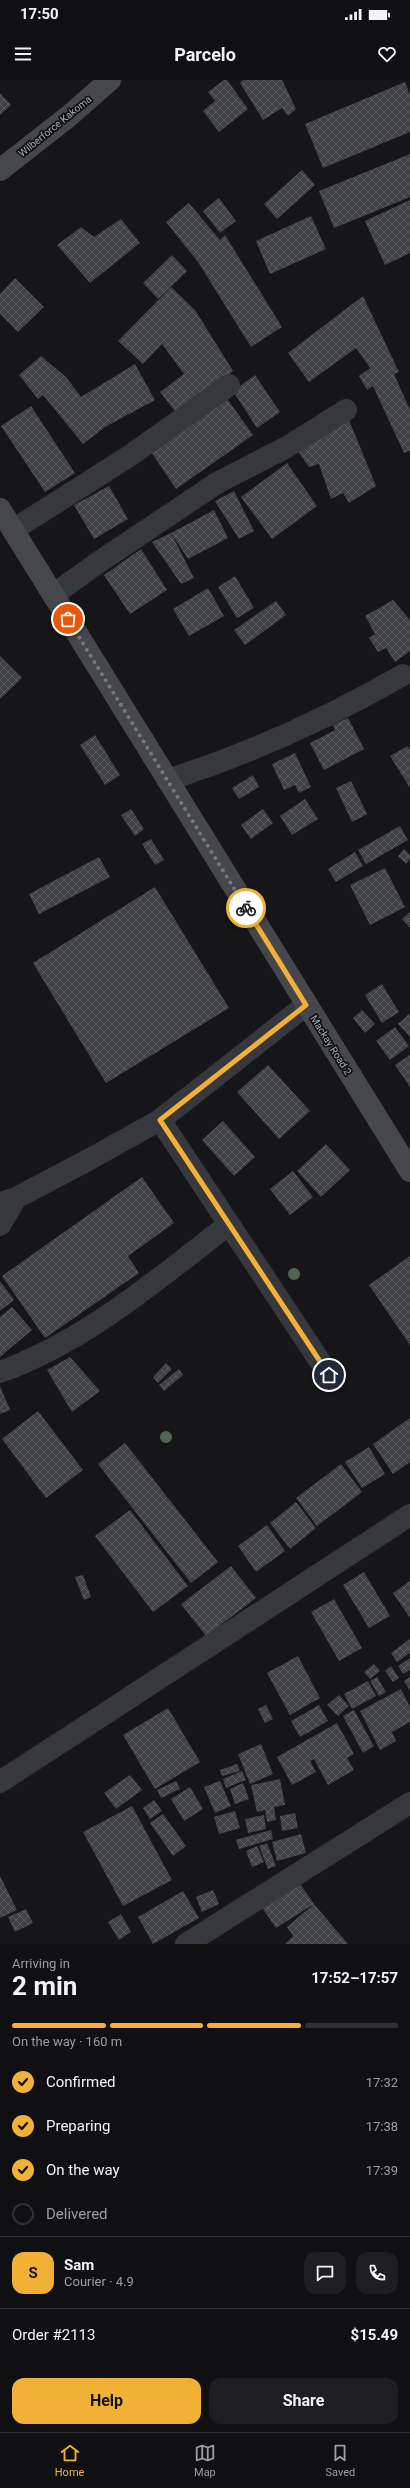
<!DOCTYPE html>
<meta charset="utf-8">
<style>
:root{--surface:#101012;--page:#1e1e20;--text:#f1f3f6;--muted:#9c9d9f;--line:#303032;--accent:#f2b134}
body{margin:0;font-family:Roboto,sans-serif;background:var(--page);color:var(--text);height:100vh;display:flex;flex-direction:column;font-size:15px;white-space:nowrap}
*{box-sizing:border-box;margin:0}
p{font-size:13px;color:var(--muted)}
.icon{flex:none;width:22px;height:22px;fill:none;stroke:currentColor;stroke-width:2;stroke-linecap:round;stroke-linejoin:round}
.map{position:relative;height:1864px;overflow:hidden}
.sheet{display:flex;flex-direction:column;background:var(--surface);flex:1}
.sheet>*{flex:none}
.pin{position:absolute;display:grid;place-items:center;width:34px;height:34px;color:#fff;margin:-17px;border:2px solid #fff;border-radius:50%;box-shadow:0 1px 4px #0007}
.courier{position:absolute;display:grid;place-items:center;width:40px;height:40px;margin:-20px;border:3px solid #f2b134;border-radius:50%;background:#fff;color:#222;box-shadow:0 1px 5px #0007}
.overview em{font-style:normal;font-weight:700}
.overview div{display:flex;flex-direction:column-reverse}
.overview{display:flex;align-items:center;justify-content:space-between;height:68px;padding:0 12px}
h1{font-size:26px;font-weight:700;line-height:30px}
.bar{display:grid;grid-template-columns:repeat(4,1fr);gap:6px 4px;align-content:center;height:48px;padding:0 12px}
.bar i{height:5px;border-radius:3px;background:var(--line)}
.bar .active{background:var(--accent)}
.bar p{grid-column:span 4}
.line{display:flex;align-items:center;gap:10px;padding:0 12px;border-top:1px solid var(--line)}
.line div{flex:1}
.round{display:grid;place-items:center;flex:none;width:42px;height:42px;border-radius:12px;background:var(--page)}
ol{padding:0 12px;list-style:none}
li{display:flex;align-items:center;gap:12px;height:44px}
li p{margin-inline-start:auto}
li .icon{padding:4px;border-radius:50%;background:var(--accent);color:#111;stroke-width:4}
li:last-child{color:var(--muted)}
li i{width:22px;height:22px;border:2px solid var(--line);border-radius:50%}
.action{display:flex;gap:8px;margin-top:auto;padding:8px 12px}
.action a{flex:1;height:46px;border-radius:12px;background:var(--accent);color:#111;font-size:16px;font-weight:700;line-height:46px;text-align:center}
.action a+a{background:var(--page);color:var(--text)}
.status{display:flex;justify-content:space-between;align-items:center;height:28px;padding:0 20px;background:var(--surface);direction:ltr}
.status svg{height:11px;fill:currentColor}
header{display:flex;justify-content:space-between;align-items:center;height:52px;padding:0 12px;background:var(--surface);font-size:18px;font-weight:700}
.menu{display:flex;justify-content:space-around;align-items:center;height:56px;border-top:1px solid var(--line);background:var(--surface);font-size:11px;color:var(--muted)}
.menu a{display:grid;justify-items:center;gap:2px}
.menu .active{color:var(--accent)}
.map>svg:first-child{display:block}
.building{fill:url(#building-cross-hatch)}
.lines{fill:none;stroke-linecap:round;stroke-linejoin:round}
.street{stroke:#37383d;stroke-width:22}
.secondary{stroke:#45474d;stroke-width:22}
.tree{fill:#506452}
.done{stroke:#757880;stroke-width:4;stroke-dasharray:0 7.2}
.route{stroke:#f2b134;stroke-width:5}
.labels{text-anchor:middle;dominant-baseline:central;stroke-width:3.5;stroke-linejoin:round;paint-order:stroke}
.street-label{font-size:10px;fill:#a8adb8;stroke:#111113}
</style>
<div class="status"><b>17:50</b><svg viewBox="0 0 49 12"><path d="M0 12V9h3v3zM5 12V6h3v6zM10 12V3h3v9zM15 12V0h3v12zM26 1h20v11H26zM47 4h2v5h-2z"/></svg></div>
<header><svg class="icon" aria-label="menu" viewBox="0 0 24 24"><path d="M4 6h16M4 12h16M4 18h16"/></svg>Parcelo<svg class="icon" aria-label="heart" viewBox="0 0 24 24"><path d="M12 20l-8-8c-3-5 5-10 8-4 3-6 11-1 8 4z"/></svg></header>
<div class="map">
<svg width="410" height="1864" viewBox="0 0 410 1864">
<defs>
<pattern id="building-cross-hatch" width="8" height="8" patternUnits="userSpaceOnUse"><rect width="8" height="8" fill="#404145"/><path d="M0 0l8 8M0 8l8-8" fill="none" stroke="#595a5e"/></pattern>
</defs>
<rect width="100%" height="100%" fill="#161618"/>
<path class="building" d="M224 0H227L248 29 219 52 203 31 215 21 208 12Z
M243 0H282L296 29 288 36 282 28 263 40 240 3Z
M405 2 410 15V52L323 88 305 44Z
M0 13 11 25 0 35Z
M410 74V117L334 148 319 111Z
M302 90 315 105 277 139 264 124Z
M219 118 236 141 220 153 203 131Z
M410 120V173L385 185 365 141Z
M189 123 220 160 225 155 282 247 251 267 198 182 166 142Z
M311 136 326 169 270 194 256 161Z
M121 139 140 163 90 203 57 165 81 147 94 157Z
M172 175 187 191 158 219 143 203Z
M15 198 44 227 18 252 0 234V214Z
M171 207 195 230 233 291 178 335 160 312 184 294 162 264 143 284 118 261Z
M363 216 399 292 394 294 410 330V371L404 373 373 306 367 310 359 296 370 288 356 268 309 302 288 273Z
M41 276 66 297 81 317 135 284 155 320 105 347 83 364 43 315 38 319 19 295Z
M255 295 280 332 257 348 233 311Z
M225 316 253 355 176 409 149 369Z
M31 326 75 393 45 412 1 346Z
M349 340 376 406 349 423 343 413 331 419 319 384 309 387 297 370Z
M287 383 317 426 272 459 241 417Z
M109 406 128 439 94 459 74 425Z
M234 411 254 451 239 459 215 421Z
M214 430 228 458 188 479 171 453Z
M171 453 194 498 181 504 152 462Z
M141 469 167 510 130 534 104 495Z
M235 496 254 528 237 538 218 507Z
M208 508 224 536 189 556 173 529Z
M393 520 410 540V571L395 582 386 568 378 572 369 558 375 554 365 536Z
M276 521 286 535 245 565 234 550Z
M0 576 22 598 0 619Z
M348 638 364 669 324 690 310 663 335 650 333 645Z
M95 655 120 695 105 705 80 665Z
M408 666 410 670V708L390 676Z
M295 673 311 707 299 713 295 705 284 710 272 684Z
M253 695 259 707 239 719 232 708Z
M351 701 367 734 352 742 336 708Z
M305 719 318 739 292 755 280 736Z
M131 729 144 749 135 756 121 735Z
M263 729 273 743 251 759 241 745Z
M400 746 408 760 366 784 358 770Z
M151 759 164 780 155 785 142 764Z
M404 769 410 775V779L406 784 398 776Z
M355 772 363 786 336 802 328 789Z
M99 777 110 797 39 834 29 814Z
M385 788 405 827 370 845 350 805Z
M155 807 229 928 106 1003 33 883Z
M410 832V848L402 839Z
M382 904 399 932 382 943 365 915Z
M362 930 375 944 365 953 353 938Z
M409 934 410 935V957L398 944Z
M395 947 409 966 390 980 376 961Z
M410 975V1007L395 985Z
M268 985 310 1031 279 1059 237 1012Z
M223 1041 255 1077 234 1096 202 1060Z
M326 1064 350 1090 321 1117 297 1091Z
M293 1091 313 1117 290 1135 270 1109Z
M142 1097 174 1143 128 1176 139 1193 45 1258 2 1196Z
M410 1176V1265L369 1205Z
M0 1201 14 1220 0 1231Z
M12 1227 32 1250 0 1277V1237Z
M70 1277 100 1311 72 1332 47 1290Z
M166 1283 172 1289 158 1303 153 1297Z
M179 1289 183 1295 164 1311 159 1305Z
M0 1306 10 1330 0 1334Z
M38 1331 83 1390 46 1418 2 1359Z
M410 1338V1382L393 1394 373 1364Z
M125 1363 218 1482 191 1503 98 1384Z
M369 1367 385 1394 362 1408 345 1382Z
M341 1384 362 1412 317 1446 296 1418Z
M296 1422 316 1448 290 1469 270 1443Z
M130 1430 188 1506 153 1532 95 1456Z
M267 1445 285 1471 256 1492 238 1466Z
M231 1486 256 1518 206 1556 181 1524Z
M364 1492 390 1536 369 1548 343 1505Z
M83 1495 91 1517 84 1520 75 1497Z
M410 1501V1538L393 1513Z
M334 1519 362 1568 339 1581 311 1532Z
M410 1559V1573L397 1582 391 1573Z
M298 1576 320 1618 290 1635 267 1593Z
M410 1578V1590L403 1594 398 1586Z
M374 1584 380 1591 370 1599 364 1592Z
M391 1586 399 1598 393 1602 385 1591Z
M377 1597 386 1612 379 1616 370 1601Z
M410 1597V1611L404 1601Z
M368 1601 376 1616 352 1629 344 1614Z
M401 1609 410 1627V1642L392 1652 396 1661 380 1670 360 1631Z
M339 1615 349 1626 338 1636 327 1625Z
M266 1625 273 1639 265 1643 258 1629Z
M319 1625 328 1641 300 1657 291 1641Z
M168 1628 200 1682 155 1709 123 1655Z
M354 1630 374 1666 363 1673 343 1636Z
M337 1643 354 1674 347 1678 354 1690 328 1705 314 1679 310 1681 316 1692 292 1705 277 1677Z
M261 1664 273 1694 250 1704 238 1674Z
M237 1684 240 1691 222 1696 220 1690Z
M242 1691 246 1700 226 1708 223 1699Z
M130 1695 142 1710 116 1729 104 1713Z
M280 1699 285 1725 274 1727 276 1740 267 1742 265 1730 257 1732 251 1705Z
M176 1701 180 1709 161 1718 157 1710Z
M220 1701 231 1726 215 1733 204 1707Z
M243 1703 249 1719 235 1724 230 1709Z
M190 1707 203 1729 184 1741 171 1719Z
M154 1720 162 1731 150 1739 143 1728Z
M132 1726 172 1800 123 1826 83 1752Z
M235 1731 240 1748 219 1754 214 1737Z
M295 1733 298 1748 282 1751 280 1736Z
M163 1734 186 1766 173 1776 150 1743Z
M264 1735 266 1749 248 1753 245 1739Z
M271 1750 273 1759 239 1769 236 1760Z
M301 1754 306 1773 277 1781 272 1762Z
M267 1763 276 1786 268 1789 259 1766Z
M257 1766 264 1782 252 1787 246 1771Z
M0 1796 17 1830 0 1838Z
M298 1801 314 1824 276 1848 261 1826Z
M213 1810 219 1824 202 1832 196 1817Z
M183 1811 199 1838 153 1864 138 1837Z
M314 1824 348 1864H285L293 1856 287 1847Z
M26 1829 33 1843 15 1852 8 1837Z
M121 1834 131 1852 119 1860 108 1842Z"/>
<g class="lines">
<path class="street" d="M13 450 131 375 229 305
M53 515 96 484 217 403 287 367 346 330
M167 700C250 674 328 638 403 595
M160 1040 329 1295
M0 1123 16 1118 90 1079 160 1040 306 925
M0 1145 16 1118
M0 1292C86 1261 158 1199 229 1144
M0 1702 410 1435
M186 1864 410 1723"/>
<path class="secondary" d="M0 90 69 36 110 0
M0 429 410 1091"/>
</g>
<g class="tree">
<circle cx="294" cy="1194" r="6"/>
<circle cx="166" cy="1357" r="6"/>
</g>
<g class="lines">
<path class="done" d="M68 539 246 828"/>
<path class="route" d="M246 828 306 925 160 1040 329 1295"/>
</g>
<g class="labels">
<g class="street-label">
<text transform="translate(55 46) rotate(-39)">Wilberforce Kakoma</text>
<text transform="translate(331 965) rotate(58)">Mackay Road 2</text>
</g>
</g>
</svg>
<div class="pin" style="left:68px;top:539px;background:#ea580c"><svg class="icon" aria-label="bag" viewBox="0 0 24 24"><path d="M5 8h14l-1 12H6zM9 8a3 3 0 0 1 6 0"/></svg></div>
<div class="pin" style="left:329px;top:1295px;background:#1f2937"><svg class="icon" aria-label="home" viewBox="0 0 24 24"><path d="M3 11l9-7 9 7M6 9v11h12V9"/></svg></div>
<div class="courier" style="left:246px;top:828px"><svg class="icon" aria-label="bike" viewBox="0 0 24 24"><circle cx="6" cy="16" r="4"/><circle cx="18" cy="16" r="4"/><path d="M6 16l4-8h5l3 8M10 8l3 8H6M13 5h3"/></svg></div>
</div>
<section class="sheet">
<div class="overview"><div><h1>2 min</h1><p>Arriving in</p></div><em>17:52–17:57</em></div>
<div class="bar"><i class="active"></i><i class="active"></i><i class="active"></i><i></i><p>On the way · 160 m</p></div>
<ol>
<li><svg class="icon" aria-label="check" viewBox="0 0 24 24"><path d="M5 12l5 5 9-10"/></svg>Confirmed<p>17:32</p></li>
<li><svg class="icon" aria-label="check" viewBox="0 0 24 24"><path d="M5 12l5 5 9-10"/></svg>Preparing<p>17:38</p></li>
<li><svg class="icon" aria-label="check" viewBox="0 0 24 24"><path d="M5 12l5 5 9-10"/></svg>On the way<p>17:39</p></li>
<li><i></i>Delivered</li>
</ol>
<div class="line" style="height:72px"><b class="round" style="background:var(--accent);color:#111">S</b><div><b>Sam</b><p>Courier · 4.9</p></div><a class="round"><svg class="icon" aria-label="chat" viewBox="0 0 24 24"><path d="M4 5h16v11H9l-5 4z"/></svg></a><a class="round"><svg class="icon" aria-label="phone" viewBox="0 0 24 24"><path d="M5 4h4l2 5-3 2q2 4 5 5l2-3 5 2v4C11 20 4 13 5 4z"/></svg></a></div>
<div class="line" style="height:52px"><div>Order #2113</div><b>$15.49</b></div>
<div class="action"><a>Help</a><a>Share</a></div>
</section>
<nav class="menu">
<a class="active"><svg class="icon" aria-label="home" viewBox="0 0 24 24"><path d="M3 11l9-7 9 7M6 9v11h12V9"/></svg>Home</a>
<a><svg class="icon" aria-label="map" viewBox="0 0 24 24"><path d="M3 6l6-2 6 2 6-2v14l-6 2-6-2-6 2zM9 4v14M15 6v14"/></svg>Map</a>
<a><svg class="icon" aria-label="saved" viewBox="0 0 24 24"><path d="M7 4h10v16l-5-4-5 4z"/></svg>Saved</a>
</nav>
